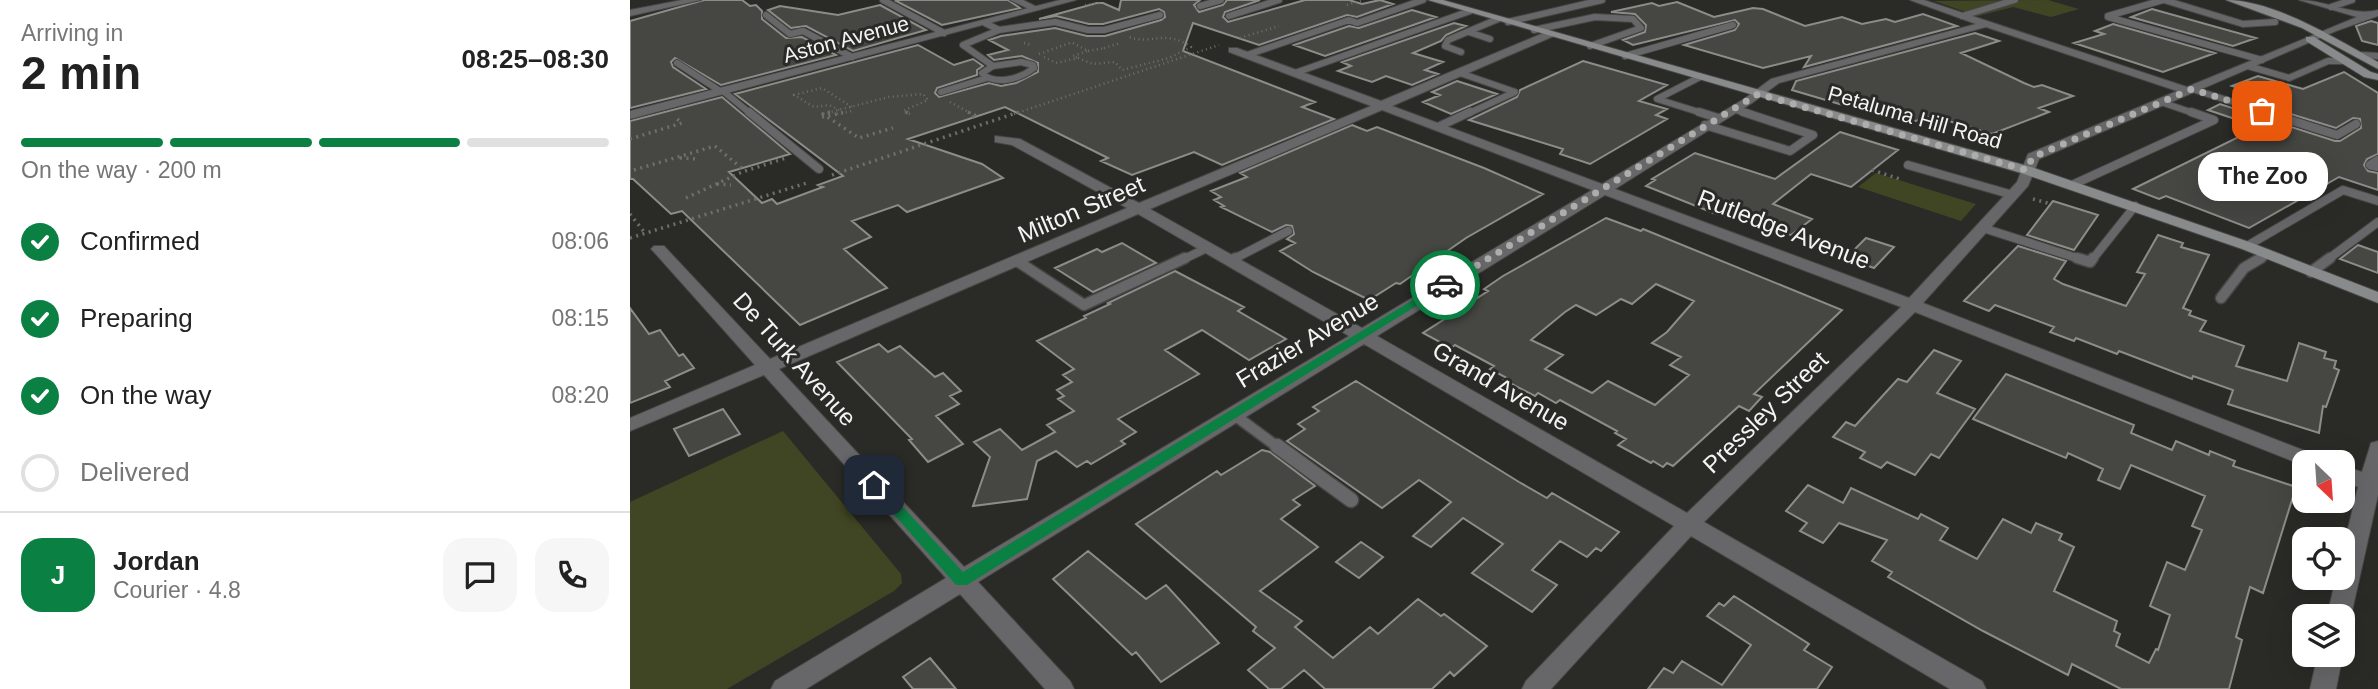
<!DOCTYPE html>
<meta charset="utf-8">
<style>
:root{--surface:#fff;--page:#f6f6f6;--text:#222;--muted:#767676;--line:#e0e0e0;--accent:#0b8043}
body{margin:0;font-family:Helvetica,sans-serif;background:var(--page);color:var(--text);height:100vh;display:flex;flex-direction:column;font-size:26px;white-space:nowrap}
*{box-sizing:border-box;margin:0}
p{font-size:23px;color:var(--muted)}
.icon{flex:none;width:38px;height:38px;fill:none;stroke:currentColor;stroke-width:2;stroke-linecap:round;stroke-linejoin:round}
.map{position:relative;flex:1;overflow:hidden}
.drawer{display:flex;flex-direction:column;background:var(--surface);width:630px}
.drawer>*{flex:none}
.needle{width:46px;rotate:155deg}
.tools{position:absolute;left:1662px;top:450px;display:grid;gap:14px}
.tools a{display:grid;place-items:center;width:63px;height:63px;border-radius:14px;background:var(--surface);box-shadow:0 7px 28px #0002;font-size:35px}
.pin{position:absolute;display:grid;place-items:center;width:60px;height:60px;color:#fff;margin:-30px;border-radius:14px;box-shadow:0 4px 10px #0006}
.courier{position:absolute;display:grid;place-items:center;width:70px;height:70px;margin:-35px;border:5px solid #0b8043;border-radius:50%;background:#fff;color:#222;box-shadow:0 2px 9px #0007}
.bubble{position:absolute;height:49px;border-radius:21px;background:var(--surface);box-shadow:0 7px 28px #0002;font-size:23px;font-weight:700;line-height:49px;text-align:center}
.summary em{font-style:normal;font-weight:700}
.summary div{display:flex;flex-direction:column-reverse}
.summary{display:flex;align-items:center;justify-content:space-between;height:119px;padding:0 21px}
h1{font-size:46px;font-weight:700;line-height:52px}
.bar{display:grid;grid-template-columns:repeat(4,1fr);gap:10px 7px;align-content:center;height:84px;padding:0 21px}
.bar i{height:9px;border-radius:5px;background:var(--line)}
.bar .on{background:var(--accent)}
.bar p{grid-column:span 4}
.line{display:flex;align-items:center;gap:18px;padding:0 21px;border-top:2px solid var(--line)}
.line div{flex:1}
.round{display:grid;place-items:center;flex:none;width:74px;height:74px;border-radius:21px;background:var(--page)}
ol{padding:0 21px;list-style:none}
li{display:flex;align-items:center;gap:21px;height:77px}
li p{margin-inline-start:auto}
li .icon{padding:7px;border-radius:50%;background:var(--accent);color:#fff;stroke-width:4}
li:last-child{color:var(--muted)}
li i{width:38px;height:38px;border:4px solid var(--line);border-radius:50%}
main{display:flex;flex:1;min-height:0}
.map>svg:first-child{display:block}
.green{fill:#404623}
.building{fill:#464743;stroke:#8c8d89;stroke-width:2;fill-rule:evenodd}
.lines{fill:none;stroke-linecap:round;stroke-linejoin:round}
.service-far3-casing{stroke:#464744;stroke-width:8}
.service-far2-casing{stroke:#464744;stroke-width:10}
.service-far1-casing{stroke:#464744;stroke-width:13}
.service-casing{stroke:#464744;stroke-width:17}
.minor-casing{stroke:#464744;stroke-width:2}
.tertiary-casing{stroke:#464744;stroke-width:2}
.secondary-casing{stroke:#464744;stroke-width:2}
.path-far1{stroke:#6e6f6b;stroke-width:2.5;stroke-dasharray:1 3.5;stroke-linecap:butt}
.path{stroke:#6e6f6b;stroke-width:3.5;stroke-dasharray:2 4.5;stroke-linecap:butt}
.service-far3{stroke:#676769;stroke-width:6}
.service-far2{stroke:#676769;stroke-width:8}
.service-far1{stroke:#676769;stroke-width:10}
.service{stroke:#676769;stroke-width:14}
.minor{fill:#676769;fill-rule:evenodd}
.tertiary{fill:#676769;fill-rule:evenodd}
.secondary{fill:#898a8c;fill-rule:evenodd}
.route{fill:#0b8043}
.done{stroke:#adaeac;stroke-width:7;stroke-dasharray:0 12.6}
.labels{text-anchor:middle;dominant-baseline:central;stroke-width:6;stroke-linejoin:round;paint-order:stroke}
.far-street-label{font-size:21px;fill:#f4f5f3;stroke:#2a2b27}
.street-label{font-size:24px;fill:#f4f5f3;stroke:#2a2b27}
</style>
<main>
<section class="drawer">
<div class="summary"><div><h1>2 min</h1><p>Arriving in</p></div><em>08:25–08:30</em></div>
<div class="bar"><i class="on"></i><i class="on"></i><i class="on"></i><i></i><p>On the way · 200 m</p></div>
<ol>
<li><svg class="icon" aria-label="check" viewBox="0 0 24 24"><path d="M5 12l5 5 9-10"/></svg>Confirmed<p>08:06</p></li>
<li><svg class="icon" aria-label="check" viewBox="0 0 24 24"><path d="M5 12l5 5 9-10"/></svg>Preparing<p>08:15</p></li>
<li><svg class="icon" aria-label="check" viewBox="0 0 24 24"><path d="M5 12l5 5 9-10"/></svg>On the way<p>08:20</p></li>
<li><i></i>Delivered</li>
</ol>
<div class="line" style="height:126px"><b class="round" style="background:var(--accent);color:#fff">J</b><div><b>Jordan</b><p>Courier · 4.8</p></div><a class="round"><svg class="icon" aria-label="chat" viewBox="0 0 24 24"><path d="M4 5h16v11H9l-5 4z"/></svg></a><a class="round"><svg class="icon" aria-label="phone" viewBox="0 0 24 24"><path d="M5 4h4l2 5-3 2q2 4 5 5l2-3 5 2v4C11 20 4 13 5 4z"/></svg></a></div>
</section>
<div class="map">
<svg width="1748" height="689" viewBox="0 0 1748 689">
<rect width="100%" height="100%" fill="#2a2b27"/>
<path class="green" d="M1418 0 1449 9 1421 17 1383 7 1348 16 1304 1Z
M1246 173 1346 204 1331 221 1228 187Z
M153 431 271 574 272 583 264 591 97 689H0V502Z"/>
<path class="building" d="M74 0H112L120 6 126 5 132 11V19L156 38 172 37 206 55 91 85 45 58 41 62 43 67 76 89 0 108V21Z
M269 0H378L390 8 312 25 266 1Z
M491 0H570L564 5 569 12 593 5 597 0H630L595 12 593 17 598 22 675 0H719L732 4 750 0 763 4 727 17 717 15 629 45 563 23 553 51 685 102 672 107 704 119 592 165 564 152 502 175 471 161 478 158 375 107 278 139 352 164 373 178 277 212 268 205 222 221 241 237 214 249 257 288 170 325 52 211 41 214 3 179H0V121L92 97 160 154 99 172 132 203 142 199 147 204 193 187 188 185 213 176 105 94 288 45 324 65 343 59 353 66 347 70V75L307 88 305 93 309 97 359 83 371 86 386 83 408 72V63L392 56 364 60 358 55 378 50 359 40 371 36 425 28 457 36H475L531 20 535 17 534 12 529 9 473 24H459L426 16 409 19 467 3H473L489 10Z
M1047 2 1084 17 1123 8 1133 9 1175 26 1212 17 1232 24 1256 19 1265 22 1293 14 1327 26 1174 67 1181 56 1133 68 1054 45 1105 30 1109 24 1105 20 1003 45 993 40 1015 32 1016 25 1005 14 981 12 1022 3 1029 6Z
M250 5 296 30 223 51 176 26 161 28 138 10 150 6 208 15Z
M1522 9 1626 38 1603 46 1501 17Z
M782 10 806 17 695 56 664 45 719 26 729 28Z
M1741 21 1748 23V45L1732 41 1726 26Z
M824 23 836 26 816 35 811 41 783 53 813 62 795 70 808 74 782 85 756 76 742 82 708 71 721 66 712 62Z
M1483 24 1585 53 1533 72 1444 43 1474 34 1465 31Z
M1345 33 1369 41 1331 53 1394 83 1404 87 1412 85 1443 96 1409 108 1419 112 1362 134 1302 116 1279 123 1232 101 1216 106 1162 90 1166 81Z
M953 61 1037 85 1009 101 1037 109 1026 115 1037 119 960 164 930 154 933 149 839 120 887 97 890 90Z
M1714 72 1748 93V154L1737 159 1734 165 1738 171 1748 173V190L1709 177 1619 228 1536 196 1529 199 1503 189 1629 127 1578 110 1590 104 1705 141H1710L1731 128 1730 119 1723 118 1706 128 1605 97 1618 91 1602 86 1628 76 1673 89Z
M827 81 867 94 821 114 793 102 810 95 802 92Z
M722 125 737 131 747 127 854 168 913 194 836 238 770 284 766 283 739 300 683 272 650 251 665 243 657 239 664 234 662 226 656 225 642 232 591 207 594 206 584 200 591 197 581 191 617 177 610 173Z
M1210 132 1268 150 1221 187 1181 174 1143 204 1182 219 1161 235 1086 214 1016 186 1025 180 1022 179 1065 153 1145 179Z
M1423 201 1468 215 1444 250 1397 235Z
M976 218 1011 231 1013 229 1212 310 1124 394 1132 397 1119 411 1109 406 1043 466 1037 463 1033 467 1023 461 1021 463 988 445 996 439 985 433 987 431 930 400 926 403 908 393 905 396 874 380 877 378 860 369 864 366 825 345 821 348 793 333 858 291 854 289 873 276ZM1026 284 1064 301 1037 332 1022 343 1051 357 1040 365 1059 375 1025 405 978 381 962 393 915 369 933 355 901 340 935 312 946 305 966 315 991 299 1002 304Z
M1528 235 1553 243 1551 247 1579 255 1553 308 1561 311 1559 315 1576 321 1570 331 1614 346 1606 366 1657 381 1669 343 1696 352 1694 358 1706 361 1704 368 1709 370 1696 407 1693 406 1689 433 1598 404 1603 390 1563 376 1562 379 1489 351 1487 354 1446 338 1444 341 1420 332 1424 327 1365 305 1359 311 1334 301 1388 246 1436 261 1424 279 1433 284 1496 306 1515 274 1507 272Z
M1236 238 1264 247 1244 268 1216 258Z
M492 243 526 263 463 292 425 268 467 249 472 252Z
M1728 245 1748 252V273L1710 259Z
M545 271 614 307 608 311 656 339 619 360 572 330 535 350 569 374 488 419 506 432 491 441 495 444 461 464 457 461 447 467 426 451 407 461 397 499 343 506 360 457 344 442 370 429 392 450 425 432 417 425 444 411 428 399 434 396 427 390 442 382 433 375 444 369 407 341 456 318 454 316 480 304 478 303Z
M0 308 19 334 30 330 49 356 53 354 64 368 35 381 40 387 0 403Z
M249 344 258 352 270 346 305 377 313 373 331 391 320 396 329 404 306 416 333 444 298 462 279 440 282 439 207 362Z
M1304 350 1331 361 1307 393 1345 409 1309 458 1301 454 1285 475 1257 462 1251 468 1230 458 1235 452 1203 437 1216 422 1225 426 1268 379 1277 382Z
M1376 374 1504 425 1501 433 1542 450 1546 441 1579 455 1580 451 1605 461 1603 466 1666 487 1633 593 1620 587 1606 637 1612 640 1599 689H1491L1442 664 1438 675 1353 631 1258 577 1262 572 1242 561 1257 540 1209 523 1193 543 1170 531 1177 523 1156 511 1178 485 1213 503 1221 488 1288 519 1291 514 1318 528 1310 540 1347 559 1373 519 1401 533 1406 523 1432 534 1429 540 1444 547 1424 591 1487 621 1484 631 1490 634 1486 646 1519 663 1526 649 1528 650 1540 615 1520 606 1537 562 1555 570 1572 530 1562 526 1575 496 1501 465 1490 489 1468 480 1473 469 1438 453 1436 458 1343 419Z
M726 381 889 482 917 498 922 493 989 532 971 551 966 548 957 557 930 541 902 570 927 585 902 612 842 573 873 544 833 518 801 547 783 536 821 502 789 480 752 508 657 441 675 429 668 424 689 411 683 407Z
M93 409 110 434 59 456 44 429Z
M632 450 640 452 685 486 663 500 670 505 651 519 688 547 630 591 672 621 665 627 703 658 740 627 748 634 788 599 811 616 814 614 857 646 824 676 820 672 802 689H695L674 670 651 689H639L618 670 645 648 623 631 626 627 506 524 587 471 591 475Z
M731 542 753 557 729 578 706 562Z
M458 551 516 599 536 585 589 643 531 682 506 652 502 655 423 579Z
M1104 596 1179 644 1174 650 1202 667 1187 689H1018L1034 668 1043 673 1052 661 1092 685 1121 645 1077 616 1089 603 1094 606Z
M300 658 326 689H283L273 677Z"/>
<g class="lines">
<defs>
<path id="service-far3" d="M253 0 314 33
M1534 0 1613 24 1645 22
M570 6 591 0
M1701 7 1722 0
M136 15 160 34 173 31 222 57
M599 16 649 0
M1332 16 1385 0
M1478 16 1533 0
M1478 17 1632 60
M878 22 972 0
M355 23 369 30 425 22 458 30H474L530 15
M904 30 965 17 1003 19 1011 28 960 46
M839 32 860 39
M831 52 815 46 818 40 868 19
M617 55 719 20 727 23 793 0
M1730 55 1748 56
M995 56 1103 25
M391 62 403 65 404 68C390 79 365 86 352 73L363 66Z
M47 63 90 91
M363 66 333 45 369 30
M1618 66 1659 78 1698 61H1714
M665 73 840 11
M830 73 885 92 837 114
M1070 77 1027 99 1075 114
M1562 89 1641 114
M93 91 121 114
M311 92 357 78
M1531 102 1566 114
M1103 109 1118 114"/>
<path id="service-far2" d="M119 112 189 169
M1069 112 1088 118
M1635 112 1707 135 1726 124
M1075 125 1160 151 1183 135 1113 112
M810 126 840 112
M1748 160 1740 165 1748 167
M1278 165 1383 195
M1442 185 1584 120 1561 112
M1353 228 1453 260
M1617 246 1713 190 1748 201
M552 260 579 247
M602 260 658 231
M1462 260 1505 206
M1628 260 1638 254
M1697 260 1748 222"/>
<path id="service-far1" d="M1447 258 1460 262 1463 258
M602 260 606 258
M387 261 454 305 555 258
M1681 272 1700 258
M1591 298 1614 268 1631 258
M603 414 649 448"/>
<path id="service" d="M647 446 721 500"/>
<path id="minor" d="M52 0H71L0 16V10Z
M380 0H393L411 9 403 11Z
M1280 0H1294L1557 87 1727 17 1669 0C1696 0 1723 17 1748 10V16L1706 31 1409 159 1398 186 1293 303 1691 457 1694 462H1675V466L1285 312 1074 522 1352 681 1356 689H1320L1061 536 921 689H892L896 681 1044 526 734 344 348 582 440 681 444 689H415L330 594 176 689H141L145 681 316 578 134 375 0 431V418L125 365 24 252 21 249 24 246H34L140 359 497 208 382 145 365 142V136L390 139 509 203 741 106 599 52V48H607L751 101 916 32H924V36L762 106 972 184 1114 99 1141 79 1346 24ZM1356 27 1547 91 1398 154 1387 182 1279 298 985 189 1122 103 1149 83ZM752 110 962 190 732 328 520 209ZM975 195 1271 307 1057 513 747 336ZM508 214 719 336 334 567 149 369Z
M1748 441V495L1721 616 1717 623 1713 624V616H1697L1706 578H1713V549L1728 487 1713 481V466L1732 472 1741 443Z
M1688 654H1713L1706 689H1680Z"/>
<path id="tertiary" d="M430 0H446L0 119V111Z"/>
<path id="secondary" d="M798 0H813L1401 167 1622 243 1748 292V303L1612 249 1391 173Z
M1596 0C1644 0 1707 39 1748 62V69L1672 28Z
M1676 37H1684L1741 72 1748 74V80L1734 77 1676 41Z"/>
</defs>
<use href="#service-far3" class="service-far3-casing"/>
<use href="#service-far2" class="service-far2-casing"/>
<use href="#service-far1" class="service-far1-casing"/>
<use href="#service" class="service-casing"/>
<use href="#minor" class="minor-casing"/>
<use href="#tertiary" class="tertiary-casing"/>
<use href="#secondary" class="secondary-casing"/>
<path class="path-far1" d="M455 5 471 3
M717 5 733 0
M610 38 649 26
M394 43 401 45
M443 43 458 51 443 56 448 58
M474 48 490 43
M458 51 475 48
M409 54 443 42
M414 57 426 63 448 58 463 64 485 62 492 70 539 58 561 47C536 29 520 45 499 37
M320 102 342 114
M209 110 199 105 184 107 164 95 192 88 222 107
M193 114 259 97 293 94 298 100 273 111 280 114
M207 114 222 111
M384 114 589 45"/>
<path class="path" d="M200 112 193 114 229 138 263 128
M276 112 280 114
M338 112 347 116 340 118
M192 117 216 112
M0 139 52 123 46 118
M50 158 68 159
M4 170 85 146 115 171
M1242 170 1270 179
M202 175 389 112
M87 184 101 185
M56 198 112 172 156 158
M1403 199 1421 204
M0 214 15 233
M0 238 180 182"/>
<use href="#service-far3" class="service-far3"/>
<use href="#service-far2" class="service-far2"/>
<use href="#service-far1" class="service-far1"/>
<use href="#service" class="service"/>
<use href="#minor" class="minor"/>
<use href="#tertiary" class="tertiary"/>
<use href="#secondary" class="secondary"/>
</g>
<path class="route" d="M811 283 820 285 337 585H326L238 485 240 481H249L333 572Z"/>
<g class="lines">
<path class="done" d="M815 285 1128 94 1396 170 1403 157 1562 89 1632 111"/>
</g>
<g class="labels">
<g class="far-street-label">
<text transform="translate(216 39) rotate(-15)">Aston Avenue</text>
<text transform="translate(1285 117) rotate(16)">Petaluma Hill Road</text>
</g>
<g class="street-label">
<text transform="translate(451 209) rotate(-23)">Milton Street</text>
<text transform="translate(1154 229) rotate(21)">Rutledge Avenue</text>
<text transform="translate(677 340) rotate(-31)">Frazier Avenue</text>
<text transform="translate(165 359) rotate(48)">De Turk Avenue</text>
<text transform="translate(871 386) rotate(30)">Grand Avenue</text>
<text transform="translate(1135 412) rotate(-44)">Pressley Street</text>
</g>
</g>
</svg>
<div class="tools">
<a><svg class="needle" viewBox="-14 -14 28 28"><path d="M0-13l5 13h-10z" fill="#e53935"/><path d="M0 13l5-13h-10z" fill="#767676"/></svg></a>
<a><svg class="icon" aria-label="locate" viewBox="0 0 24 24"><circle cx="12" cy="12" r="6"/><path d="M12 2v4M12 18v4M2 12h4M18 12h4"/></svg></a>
<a><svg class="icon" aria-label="layers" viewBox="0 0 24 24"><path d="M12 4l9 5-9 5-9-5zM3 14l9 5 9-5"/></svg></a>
</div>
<div class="pin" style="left:1632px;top:111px;background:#ea580c"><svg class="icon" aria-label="bag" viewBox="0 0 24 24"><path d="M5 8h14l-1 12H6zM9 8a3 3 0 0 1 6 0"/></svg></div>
<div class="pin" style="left:244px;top:485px;background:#1f2937"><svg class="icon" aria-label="home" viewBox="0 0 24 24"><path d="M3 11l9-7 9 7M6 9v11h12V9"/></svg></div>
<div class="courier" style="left:815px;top:285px"><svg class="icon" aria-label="car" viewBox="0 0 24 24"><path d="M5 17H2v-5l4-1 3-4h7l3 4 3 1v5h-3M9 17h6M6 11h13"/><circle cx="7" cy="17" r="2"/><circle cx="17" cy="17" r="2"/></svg></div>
<div class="bubble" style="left:1568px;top:152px;width:130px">The Zoo</div>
</div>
</main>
